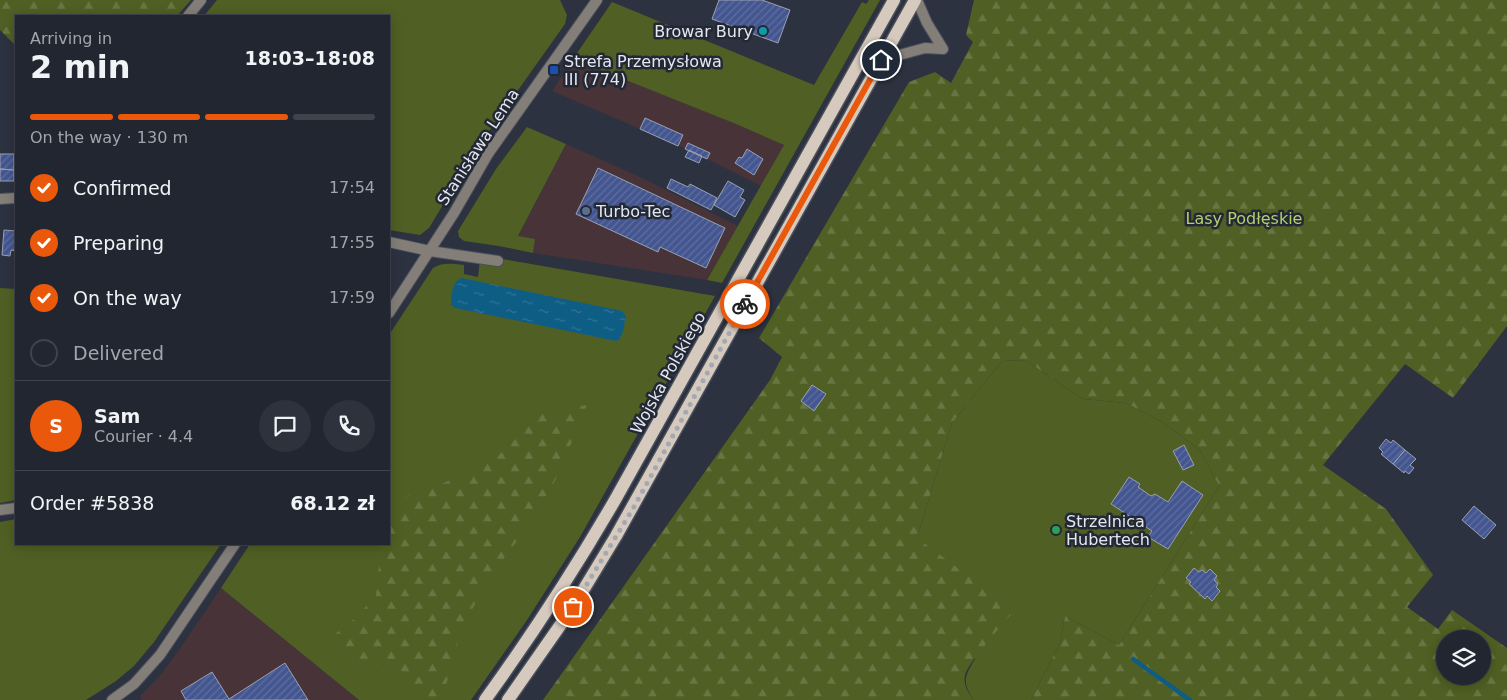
<!DOCTYPE html>
<meta charset="utf-8">
<style>
:root{--surface:#222630;--page:#2e323c;--text:#f1f3f6;--muted:#a2a5ab;--line:#3f434c;--accent:#ea580c}
body{margin:0;font-family:"DejaVu Sans",sans-serif;background:var(--page);color:var(--text);height:100vh;display:flex;flex-direction:column;font-size:19px;white-space:nowrap}
*{box-sizing:border-box;margin:0}
p{font-size:16px;color:var(--muted)}
.icon{flex:none;width:28px;height:28px;fill:none;stroke:currentColor;stroke-width:2;stroke-linecap:round;stroke-linejoin:round}
.map{position:relative;flex:1;overflow:hidden}
.drawer{position:absolute;left:15px;top:15px;width:375px;height:530px;display:flex;flex-direction:column;background:var(--surface);border-radius:0px;box-shadow:0 2px 12px #0003,0 0 0 1px var(--line)}
.drawer>*{flex:none}
.tools{position:absolute;left:1436px;top:630px;display:grid;gap:10px}
.tools a{display:grid;place-items:center;width:55px;height:55px;border-radius:50%;background:var(--surface);box-shadow:0 2px 12px #0003,0 0 0 1px var(--line);font-size:25px}
.pin{position:absolute;display:grid;place-items:center;width:42px;height:42px;color:#fff;margin:-21px;border:2px solid #fff;border-radius:50%;box-shadow:0 1px 5px #0007}
.courier{position:absolute;display:grid;place-items:center;width:50px;height:50px;margin:-25px;border:4px solid #ea580c;border-radius:50%;background:#fff;color:#222;box-shadow:0 1px 6px #0007}
.overview em{font-style:normal;font-weight:600}
.overview div{display:flex;flex-direction:column-reverse}
.overview{display:flex;align-items:center;justify-content:space-between;height:85px;padding:0 15px}
h1{font-size:32px;font-weight:600;line-height:38px}
.bar{display:grid;grid-template-columns:repeat(4,1fr);gap:8px 5px;align-content:center;height:60px;padding:0 15px}
.bar i{height:6px;border-radius:4px;background:var(--line)}
.bar .active{background:var(--accent)}
.bar p{grid-column:span 4}
.line{display:flex;align-items:center;gap:12px;padding:0 15px;border-top:1px solid var(--line)}
.line div{flex:1}
.round{display:grid;place-items:center;flex:none;width:52px;height:52px;border-radius:26px;background:var(--page)}
ol{padding:0 15px;list-style:none}
li{display:flex;align-items:center;gap:15px;height:55px}
li p{margin-inline-start:auto}
li .icon{padding:5px;border-radius:50%;background:var(--accent);color:#fff;stroke-width:4}
li:last-child{color:var(--muted)}
li i{width:28px;height:28px;border:2px solid var(--line);border-radius:50%}
.map>svg:first-child{display:block}
.commercial{fill:#483338}
.green{fill:#505f23}
.forest{fill:url(#forest-firs);fill-rule:evenodd}
.water{fill:url(#water-ripples)}
.lines{fill:none;stroke-linecap:round;stroke-linejoin:round}
.stream{stroke:#0e5d85;stroke-width:4.5}
.building{fill:url(#building-hatch);stroke:#9aa1b2}
.street-casing{stroke:#4a4f5c;stroke-width:12}
.primary-casing{stroke:#4a4f5c;stroke-width:15}
.street{stroke:#847e78;stroke-width:10}
.primary{stroke:#d6c9bd;stroke-width:12}
.done{stroke:#a4a8b2;stroke-width:5;stroke-dasharray:0 9}
.route{stroke:#ea580c;stroke-width:6}
.culture-dot{fill:#0f9aa8;stroke:#232835;stroke-width:2}
.transit-dot{fill:#1a4fb4;stroke:#232835;stroke-width:2}
.service-dot{fill:#5c6f8a;stroke:#232835;stroke-width:2}
.leisure-dot{fill:#2e9e5b;stroke:#232835;stroke-width:2}
.labels{text-anchor:middle;dominant-baseline:central;stroke-width:5;stroke-linejoin:round;paint-order:stroke}
.poi-label{font-size:16px;fill:#e4e7f0;stroke:#232835;text-anchor:start}
.street-label{font-size:16px;fill:#e4e7f0;stroke:#232835}
.park-label{font-size:16px;fill:#b4ce6f;stroke:#232835}
</style>
<div class="map">
<svg width="1507" height="700" viewBox="0 0 1507 700">
<defs>
<pattern id="forest-firs" width="22" height="20" patternUnits="userSpaceOnUse" patternTransform="scale(1.25)"><rect width="22" height="20" fill="#505f23"/><path d="M5 1l3.5 6h-7zM16 11l3.5 6h-7z" fill="#697643"/></pattern>
<pattern id="water-ripples" width="26" height="14" patternUnits="userSpaceOnUse" patternTransform="scale(1.25)"><rect width="26" height="14" fill="#0e5d85"/><path d="M2 4q2-2 4 0t4 0M15 11q2-2 4 0t4 0" fill="none" stroke="#317497"/></pattern>
<pattern id="building-hatch" width="6" height="6" patternUnits="userSpaceOnUse" patternTransform="scale(1.25)"><rect width="6" height="6" fill="#445690"/><path d="M-1 1l2-2M0 6l6-6M5 7l2-2" fill="none" stroke="#5f6ea0"/></pattern>
</defs>
<rect width="100%" height="100%" fill="#2d3240"/>
<path class="commercial" d="M573 59 736 124 784 145 761 186 689 150 552 91Z
M566 144 638 176 738 226 707 280 533 253 534 239 518 237Z
M221 588 359 700H142L140 696 159 677 179 650Z"/>
<path class="green" d="M217 0H560L567 15 565 24 477 148 429 228 420 235 389 230V16H204Z
M869 0H880L722 283 707 280 784 145 736 124 573 59 612 2 814 85 862 2 866 4Z
M527 127 566 144 518 236 535 239 533 253 499 246 464 241 459 237 458 231 496 169Z
M491 257 715 296 580 537 527 620 471 700H359L221 588 250 544H389V335L433 268C443 262 453 264 464 265V274L478 277 480 259Z
M0 288 16 289V500L0 503Z
M1025 360 1083 399 1126 403 1164 423 1200 450 1219 486 1119 645 1065 616 1060 643 1031 700H974C961 682 965 676 975 659L917 538 952 423 1002 361Z
M16 519V544H221L154 642 134 666 116 681 86 700H0V522Z"/>
<path class="forest" d="M0 0H191L177 16H16V46L0 30Z
M974 0H1507V326L1453 398 1405 364 1323 465 1386 509 1433 575 1407 607 1438 629 1452 610 1507 648V700H1031L1060 643 1065 616 1119 645 1219 486 1200 450 1164 423 1126 403 1083 399 1025 360 1002 361 952 423 917 538 1015 610C1004 623 969 661 965 675 963 685 968 692 974 700H543L770 380 782 357 759 338 909 82 935 72 951 83 973 42 966 35ZM1445 639H1482V676H1445Z
M587 405 557 477 528 526 487 581 461 631 442 700H418L401 670 357 660 334 635 354 619 376 596 381 544H389V524L404 497 444 483 497 457 539 413Z"/>
<path class="water" d="M462 278 622 311 626 316C624 324 624 338 616 341L455 308 451 305C451 296 452 281 462 278Z"/>
<g class="lines">
<path class="stream" d="M1133 659 1190 700"/>
</g>
<path class="building" d="M719 0H762L790 10 778 43 712 19Z
M645 118 683 135 678 146 640 129Z
M688 143 710 153 707 159 685 149Z
M747 149 763 159 754 175 735 163 739 157 742 158Z
M689 150 702 156 699 163 685 157Z
M0 154H14V170L0 169Z
M598 168 725 228 706 268 660 247 658 252 576 214Z
M0 169 14 170V181H0Z
M671 179 688 187 690 184 717 198 711 210 667 188Z
M728 181 744 190 740 197 745 200 735 217 714 205Z
M4 230 16 231V251L11 250 10 256 2 255Z
M812 385 826 394 814 411 801 401Z
M1386 439 1391 443 1393 440 1405 450 1393 464 1381 454 1383 452 1379 448Z
M1184 445 1194 465 1183 470 1173 451Z
M1405 450 1416 459 1410 465 1414 468 1409 474 1405 471 1404 473 1393 464Z
M1129 477 1140 484 1138 487 1151 496 1155 494 1168 502 1182 481 1203 495 1168 549 1148 537 1152 531 1111 504Z
M1474 506 1496 525 1484 539 1462 520Z
M1194 568 1199 572 1202 570 1206 573 1210 569 1217 576 1214 580 1218 584 1216 587 1220 591 1212 601 1207 596 1205 599 1189 584 1191 582 1186 578Z
M285 663 308 700H186L181 691 212 672 229 699Z"/>
<g class="lines">
<defs>
<path id="street" d="M917 0 927 23 943 49
M188 16 201 0
M881 60 925 48 943 49
M0 199 16 198
M389 242 430 251 498 261
M389 313 454 213 488 154 597 0
M0 510 16 508
M112 700 134 684 160 655 235 544"/>
<path id="primary" d="M485 700C532 635 575 569 615 500L894 0
M508 700 573 607 616 536 915 0"/>
</defs>
<use href="#street" class="street-casing"/>
<use href="#primary" class="primary-casing"/>
<use href="#street" class="street"/>
<use href="#primary" class="primary"/>
</g>
<g class="lines">
<path class="done" d="M573 607 634 507 745 304"/>
<path class="route" d="M745 304 881 60"/>
</g>
<circle class="culture-dot" cx="763" cy="31" r="5"/>
<rect class="transit-dot" x="549" y="65" width="10" height="10" rx="2.5"/>
<circle class="service-dot" cx="586" cy="211" r="5"/>
<circle class="leisure-dot" cx="1056" cy="530" r="5"/>
<g class="labels">
<g class="poi-label">
<text x="753" y="31" text-anchor="end">Browar Bury</text>
<text x="564" y="61">Strefa Przemysłowa<tspan x="564" dy="18">III (774)</tspan></text>
<text x="596" y="211">Turbo-Tec</text>
<text x="1066" y="521">Strzelnica<tspan x="1066" dy="18">Hubertech</tspan></text>
</g>
<g class="street-label">
<text transform="translate(478 147) rotate(-57)">Stanisława Lema</text>
<text transform="translate(668 373) rotate(-61)">Wojska Polskiego</text>
</g>
<g class="park-label">
<text x="1244" y="218">Lasy Podłęskie</text>
</g>
</g>
</svg>
<div class="tools">
<a><svg class="icon" aria-label="layers" viewBox="0 0 24 24"><path d="M12 4l9 5-9 5-9-5zM3 14l9 5 9-5"/></svg></a>
</div>
<div class="pin" style="left:573px;top:607px;background:#ea580c"><svg class="icon" aria-label="bag" viewBox="0 0 24 24"><path d="M5 8h14l-1 12H6zM9 8a3 3 0 0 1 6 0"/></svg></div>
<div class="pin" style="left:881px;top:60px;background:#1f2937"><svg class="icon" aria-label="home" viewBox="0 0 24 24"><path d="M3 11l9-7 9 7M6 9v11h12V9"/></svg></div>
<div class="courier" style="left:745px;top:304px"><svg class="icon" aria-label="bike" viewBox="0 0 24 24"><circle cx="6" cy="16" r="4"/><circle cx="18" cy="16" r="4"/><path d="M6 16l4-8h5l3 8M10 8l3 8H6M13 5h3"/></svg></div>
<section class="drawer">
<div class="overview"><div><h1>2 min</h1><p>Arriving in</p></div><em>18:03–18:08</em></div>
<div class="bar"><i class="active"></i><i class="active"></i><i class="active"></i><i></i><p>On the way · 130 m</p></div>
<ol>
<li><svg class="icon" aria-label="check" viewBox="0 0 24 24"><path d="M5 12l5 5 9-10"/></svg>Confirmed<p>17:54</p></li>
<li><svg class="icon" aria-label="check" viewBox="0 0 24 24"><path d="M5 12l5 5 9-10"/></svg>Preparing<p>17:55</p></li>
<li><svg class="icon" aria-label="check" viewBox="0 0 24 24"><path d="M5 12l5 5 9-10"/></svg>On the way<p>17:59</p></li>
<li><i></i>Delivered</li>
</ol>
<div class="line" style="height:90px"><b class="round" style="background:var(--accent);color:#fff">S</b><div><b>Sam</b><p>Courier · 4.4</p></div><a class="round"><svg class="icon" aria-label="chat" viewBox="0 0 24 24"><path d="M4 5h16v11H9l-5 4z"/></svg></a><a class="round"><svg class="icon" aria-label="phone" viewBox="0 0 24 24"><path d="M5 4h4l2 5-3 2q2 4 5 5l2-3 5 2v4C11 20 4 13 5 4z"/></svg></a></div>
<div class="line" style="height:65px"><div>Order #5838</div><b>68.12 zł</b></div>
</section>
</div>
